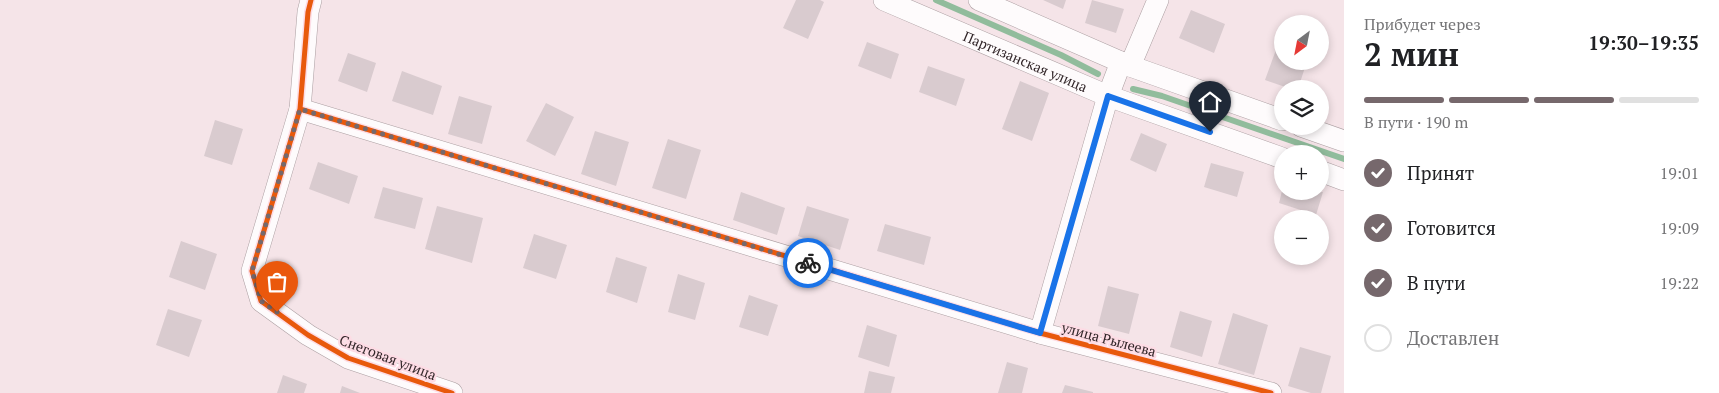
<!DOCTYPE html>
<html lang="ru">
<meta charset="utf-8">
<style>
:root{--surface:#fff;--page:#f6f6f6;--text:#202124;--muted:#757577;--line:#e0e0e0;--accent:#76686c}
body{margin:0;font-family:"PT Serif",serif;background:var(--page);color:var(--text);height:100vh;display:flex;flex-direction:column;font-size:19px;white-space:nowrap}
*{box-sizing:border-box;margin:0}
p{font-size:16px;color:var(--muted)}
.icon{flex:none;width:28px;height:28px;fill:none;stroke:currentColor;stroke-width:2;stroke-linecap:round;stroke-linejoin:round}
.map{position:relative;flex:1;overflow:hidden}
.panel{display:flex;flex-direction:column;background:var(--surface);width:375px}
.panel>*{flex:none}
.needle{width:32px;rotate:212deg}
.fabs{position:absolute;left:1274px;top:15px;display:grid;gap:10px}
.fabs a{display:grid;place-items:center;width:55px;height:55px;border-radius:50%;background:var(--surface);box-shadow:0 2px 8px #0003;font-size:25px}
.pin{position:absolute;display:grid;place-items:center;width:42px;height:42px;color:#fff;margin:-51px -21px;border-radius:50% 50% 50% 0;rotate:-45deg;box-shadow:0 0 5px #0007}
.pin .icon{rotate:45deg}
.courier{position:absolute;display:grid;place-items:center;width:50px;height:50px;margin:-25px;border:4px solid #1a73e8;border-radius:50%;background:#fff;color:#222;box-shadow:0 1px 6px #0007}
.summary em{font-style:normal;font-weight:800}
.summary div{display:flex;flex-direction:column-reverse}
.summary{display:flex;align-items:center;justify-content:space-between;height:85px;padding:0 20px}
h1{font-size:32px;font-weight:800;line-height:38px}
.bar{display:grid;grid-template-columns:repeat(4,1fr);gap:8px 5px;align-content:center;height:60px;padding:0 20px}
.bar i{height:6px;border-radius:4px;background:var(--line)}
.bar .on{background:var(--accent)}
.bar p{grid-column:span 4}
ol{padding:0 20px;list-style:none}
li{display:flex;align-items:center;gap:15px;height:55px}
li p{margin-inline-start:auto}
li .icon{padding:5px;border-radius:50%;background:var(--accent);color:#fff;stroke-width:4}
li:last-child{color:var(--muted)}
li i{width:28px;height:28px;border:2px solid var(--line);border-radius:50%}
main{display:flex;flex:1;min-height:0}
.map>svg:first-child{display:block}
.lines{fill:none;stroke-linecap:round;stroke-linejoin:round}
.stream{stroke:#91bc9c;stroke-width:6}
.building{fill:#d9cbcf}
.minor-casing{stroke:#ac9fa2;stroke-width:22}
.minor{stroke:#fefbfc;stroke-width:21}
.cycleway-casing{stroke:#fddce5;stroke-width:8}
.cycleway{stroke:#e8590c;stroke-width:5}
.done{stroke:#76686c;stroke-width:5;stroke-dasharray:0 9}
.route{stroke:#1a73e8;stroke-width:6}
.labels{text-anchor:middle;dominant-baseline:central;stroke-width:4.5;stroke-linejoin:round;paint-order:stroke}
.street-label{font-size:14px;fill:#322629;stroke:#fddce5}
</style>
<main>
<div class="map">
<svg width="1344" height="393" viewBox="0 0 1344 393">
<rect width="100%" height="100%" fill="#f5e4e8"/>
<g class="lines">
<path class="stream" d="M936 0 1061 55 1098 74
M1133 89 1162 96 1344 159"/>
</g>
<path class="building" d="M796 0H820L824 2 808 39 783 28Z
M1043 0H1066L1063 9Z
M1092 0 1124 9 1116 33 1085 23Z
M1191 10 1225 24 1214 53 1179 38Z
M867 42 899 54 891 79 858 66Z
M1277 47 1282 48V61H1307L1298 89H1291L1265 80Z
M348 53 376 63 367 92 338 81Z
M928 66 965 79 956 106 919 92Z
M402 71 442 86 433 115 392 101Z
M1020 81 1049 93 1032 141 1002 129Z
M459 96 492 106 482 144 448 134Z
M546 103 574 117 555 156 526 141Z
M215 120 243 129 232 165 204 156Z
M595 131 629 142 616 186 581 174Z
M1141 133 1167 144 1156 172 1130 160Z
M668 139 701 150 686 199 652 188Z
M318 162 358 176 349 204 309 189Z
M1211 163 1244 172 1237 197 1204 187Z
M383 187 423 198 415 229 374 218Z
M1282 191 1323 192 1316 215 1279 203Z
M741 192 785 208 777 235 733 220Z
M437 206 483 218 472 263 425 249Z
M807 206 849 219 840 250 798 236Z
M885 224 931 237 924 265 877 251Z
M534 234 567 245 556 279 523 268Z
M181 241 217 254 205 290 169 277Z
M616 257 647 267 637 303 606 292Z
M678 274 705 283 695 320 668 312Z
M1108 286 1139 294 1129 334 1098 326Z
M749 295 778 305 768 336 739 327Z
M168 309 202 320 189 357 156 345Z
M1180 311 1212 321 1202 357 1170 347Z
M1233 313 1268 325 1254 375 1218 364Z
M867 325 897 335 889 367 858 357Z
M1300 347 1331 356 1321 393H1311L1288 386Z
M1007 362 1028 368 1022 393H998Z
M869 371 895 377 891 393H864Z
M283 375 307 384 304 393H277Z
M1065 385 1093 392V393H1062Z
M342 386 360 393H340Z"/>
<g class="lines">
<defs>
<g id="minor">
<path d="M311 0 308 12 300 109 252 271 261 301 308 335 348 358 452 393"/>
<path id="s1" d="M884 0 1108 96 1282 158"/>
<path d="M979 0 1130 66 1282 120"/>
<path d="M1130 66 1158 0"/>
<path d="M300 109 1040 333 1271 393"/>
<path d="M1301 126 1344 141"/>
<path d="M1320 171 1344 180"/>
<path d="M1040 333 1108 96 1121 62"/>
</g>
</defs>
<use href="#minor" class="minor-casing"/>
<use href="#minor" class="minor"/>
<defs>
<path id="cycleway" d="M311 0 308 12 300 109 252 271 261 301 308 335 348 358 452 393
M300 109 1040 333 1271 393"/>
</defs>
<use href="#cycleway" class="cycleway-casing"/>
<use href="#cycleway" class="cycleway"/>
</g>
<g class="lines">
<path class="done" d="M277 312 261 301 252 271 300 109 808 263"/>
<path class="route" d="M808 263 1040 333 1108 96 1210 132"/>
</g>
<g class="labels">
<g class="street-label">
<text stroke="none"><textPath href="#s1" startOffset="154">Партизанская улица</textPath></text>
<text transform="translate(1109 339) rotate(15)">улица Рылеева</text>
<text transform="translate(388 357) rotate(21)">Снеговая улица</text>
</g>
</g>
</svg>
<div class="fabs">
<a><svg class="needle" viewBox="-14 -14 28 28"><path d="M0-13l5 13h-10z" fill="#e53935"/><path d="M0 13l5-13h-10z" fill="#757577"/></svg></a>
<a><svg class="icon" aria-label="layers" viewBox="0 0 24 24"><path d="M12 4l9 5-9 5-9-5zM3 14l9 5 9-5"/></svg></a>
<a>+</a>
<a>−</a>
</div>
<div class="pin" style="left:277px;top:312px;background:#ea580c"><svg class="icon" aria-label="bag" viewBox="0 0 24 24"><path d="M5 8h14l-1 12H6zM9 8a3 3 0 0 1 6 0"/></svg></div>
<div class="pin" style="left:1210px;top:132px;background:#1f2937"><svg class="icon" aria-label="home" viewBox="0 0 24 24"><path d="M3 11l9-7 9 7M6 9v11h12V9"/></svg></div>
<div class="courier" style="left:808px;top:263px"><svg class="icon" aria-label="bike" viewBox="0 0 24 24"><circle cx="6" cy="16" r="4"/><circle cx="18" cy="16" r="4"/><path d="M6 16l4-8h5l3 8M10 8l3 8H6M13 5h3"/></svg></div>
</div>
<section class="panel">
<div class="summary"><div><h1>2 мин</h1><p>Прибудет через</p></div><em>19:30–19:35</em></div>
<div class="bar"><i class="on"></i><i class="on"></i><i class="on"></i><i></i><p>В пути · 190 m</p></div>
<ol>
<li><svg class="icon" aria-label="check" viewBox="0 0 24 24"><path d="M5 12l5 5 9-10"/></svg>Принят<p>19:01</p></li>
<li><svg class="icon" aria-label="check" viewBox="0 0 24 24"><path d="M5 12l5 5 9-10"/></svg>Готовится<p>19:09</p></li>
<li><svg class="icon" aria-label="check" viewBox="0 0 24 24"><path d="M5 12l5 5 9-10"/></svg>В пути<p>19:22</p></li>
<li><i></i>Доставлен</li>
</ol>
</section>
</main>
